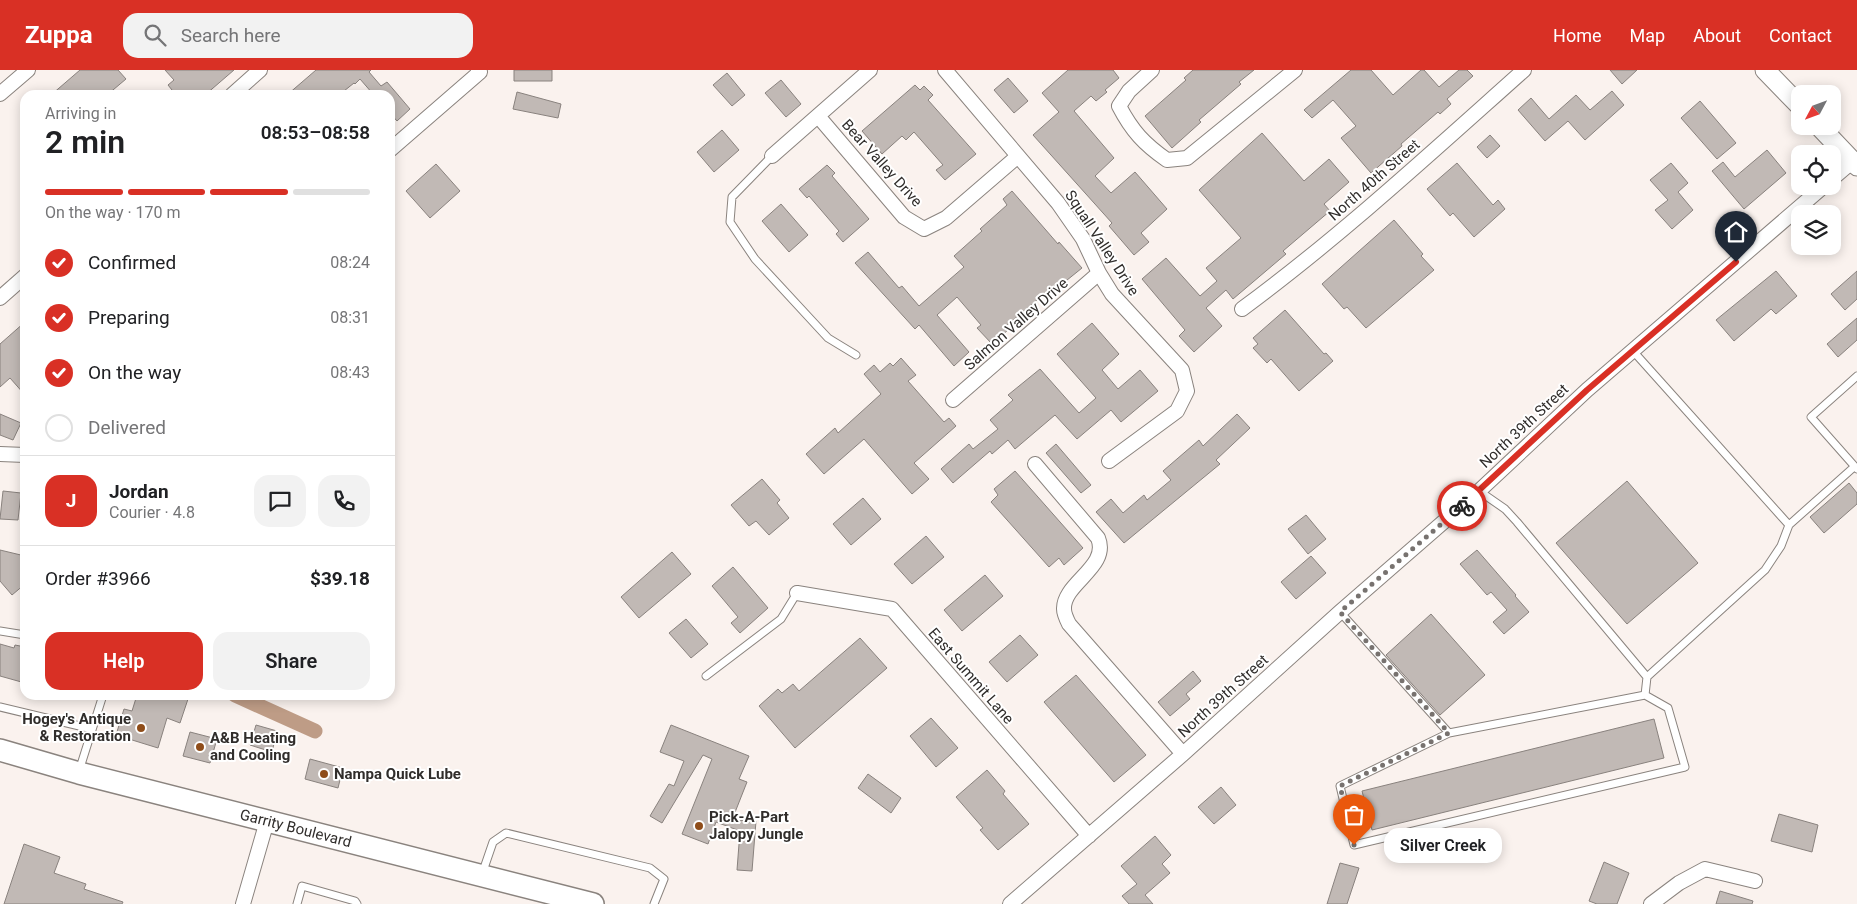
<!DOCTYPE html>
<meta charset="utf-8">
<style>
:root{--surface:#fff;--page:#f2f2f2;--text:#202124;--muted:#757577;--line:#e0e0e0;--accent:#d93025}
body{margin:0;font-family:Roboto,sans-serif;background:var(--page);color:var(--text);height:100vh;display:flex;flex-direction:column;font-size:19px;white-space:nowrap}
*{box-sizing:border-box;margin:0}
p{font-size:16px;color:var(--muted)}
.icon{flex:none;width:28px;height:28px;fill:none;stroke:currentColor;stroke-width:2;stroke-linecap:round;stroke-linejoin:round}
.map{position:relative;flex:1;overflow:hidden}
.side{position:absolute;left:20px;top:20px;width:375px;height:610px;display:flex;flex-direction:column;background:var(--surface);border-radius:15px;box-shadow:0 2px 12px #0003}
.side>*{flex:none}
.needle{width:32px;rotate:229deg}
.buttons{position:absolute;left:1791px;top:15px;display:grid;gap:10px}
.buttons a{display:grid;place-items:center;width:50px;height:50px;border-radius:10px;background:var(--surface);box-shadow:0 2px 12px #0003;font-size:25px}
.pin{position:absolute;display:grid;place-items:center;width:42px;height:42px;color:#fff;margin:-51px -21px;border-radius:50% 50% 50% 0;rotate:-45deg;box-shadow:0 0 5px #0007}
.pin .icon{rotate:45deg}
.courier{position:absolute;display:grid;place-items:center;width:50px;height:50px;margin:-25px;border:4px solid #d93025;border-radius:50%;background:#fff;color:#222;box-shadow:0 1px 6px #0007}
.bubble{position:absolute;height:35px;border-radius:15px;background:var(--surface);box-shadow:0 2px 12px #0003;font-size:16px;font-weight:600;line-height:35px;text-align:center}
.overview em{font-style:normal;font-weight:600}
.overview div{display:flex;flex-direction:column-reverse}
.overview{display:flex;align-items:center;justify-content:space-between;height:85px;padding:0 25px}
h1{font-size:32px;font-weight:600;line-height:38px}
.bar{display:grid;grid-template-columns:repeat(4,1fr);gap:8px 5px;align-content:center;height:60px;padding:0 25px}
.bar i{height:6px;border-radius:4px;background:var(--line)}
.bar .current{background:var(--accent)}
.bar p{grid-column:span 4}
.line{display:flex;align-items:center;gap:12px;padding:0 25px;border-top:1px solid var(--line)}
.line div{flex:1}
.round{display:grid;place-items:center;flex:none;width:52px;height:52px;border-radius:15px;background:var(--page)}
ol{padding:0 25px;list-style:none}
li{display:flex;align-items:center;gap:15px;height:55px}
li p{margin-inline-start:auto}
li .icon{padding:5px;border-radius:50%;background:var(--accent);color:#fff;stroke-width:4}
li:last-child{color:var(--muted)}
li i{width:28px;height:28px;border:2px solid var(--line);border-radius:50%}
.action{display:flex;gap:10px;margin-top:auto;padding:10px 25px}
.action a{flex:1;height:58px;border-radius:15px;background:var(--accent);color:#fff;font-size:20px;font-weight:600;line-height:58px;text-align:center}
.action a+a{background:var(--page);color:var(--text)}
header{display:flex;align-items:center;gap:30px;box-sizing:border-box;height:70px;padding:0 25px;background:var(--accent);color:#fff}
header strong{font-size:24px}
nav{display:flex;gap:28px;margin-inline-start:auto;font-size:18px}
.search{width:350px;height:45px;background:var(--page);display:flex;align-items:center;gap:12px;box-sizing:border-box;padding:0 18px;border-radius:15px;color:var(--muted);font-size:19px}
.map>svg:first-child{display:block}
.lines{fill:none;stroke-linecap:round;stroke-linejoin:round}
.canal{stroke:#be9c86;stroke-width:15}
.building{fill:#c1b9b5;stroke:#89827e}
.lane-casing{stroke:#8a837e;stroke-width:9}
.street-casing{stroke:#8a837e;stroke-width:16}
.secondary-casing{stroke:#8a837e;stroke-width:21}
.primary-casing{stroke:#8a837e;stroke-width:24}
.lane{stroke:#fff;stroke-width:7}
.street{stroke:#fff;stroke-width:14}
.secondary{stroke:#fff;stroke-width:19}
.primary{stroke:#fff;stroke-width:21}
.done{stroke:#77726f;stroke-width:5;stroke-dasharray:0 9}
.route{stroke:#d93025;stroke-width:6}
.poi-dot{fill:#8f4d1a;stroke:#fff;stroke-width:2}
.labels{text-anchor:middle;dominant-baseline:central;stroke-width:4;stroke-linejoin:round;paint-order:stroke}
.street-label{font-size:15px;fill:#302d2b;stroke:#fff}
.poi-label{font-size:15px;font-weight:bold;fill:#302d2b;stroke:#fff;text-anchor:start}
</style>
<header>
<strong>Zuppa</strong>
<div class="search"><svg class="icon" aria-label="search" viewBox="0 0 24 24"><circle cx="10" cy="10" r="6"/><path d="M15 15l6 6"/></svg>Search here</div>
<nav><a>Home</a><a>Map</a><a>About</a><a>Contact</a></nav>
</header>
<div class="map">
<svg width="1857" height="834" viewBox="0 0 1857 834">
<rect width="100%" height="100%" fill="#faf2ee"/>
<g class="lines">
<path class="canal" d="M235 625 315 661"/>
</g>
<path class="building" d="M80 0H118L126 9 107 25H51Z
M165 0H234L205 25H176L168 15 174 10Z
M316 0H371L369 2 381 16 387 12 410 39 397 51 390 43V25H371L373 24 360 9 355 14 354 13 339 25H287Z
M514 0H552V11H514Z
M1068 0H1113L1119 8 1105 20 1107 22 1096 31 1091 26 1074 41 1114 88 1095 106 1111 123 1135 102 1167 139 1141 163 1149 172 1134 185 1109 156 1112 153 1033 65 1059 42 1042 23Z
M1193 0H1254L1239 12 1241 14 1199 50 1201 52 1172 78 1145 46 1186 10 1184 8Z
M1351 0H1371L1393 25 1421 0H1424L1439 17 1459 0H1467L1473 6 1447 29 1451 34 1440 44 1438 42 1401 74 1402 76 1371 103 1341 68 1356 56 1333 30 1312 48 1304 40Z
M1610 0H1637L1622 14Z
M727 3 745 25 732 36 713 15Z
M1008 8 1028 31 1014 43 994 20Z
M781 10 801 34 786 47 765 23Z
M915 15 920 20 924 16 933 25 928 30 976 84 945 110 936 100 943 95 914 62 906 70 902 66 882 84 862 61Z
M1612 21 1624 35 1585 70 1568 51 1545 71 1518 40 1531 28 1549 49 1576 25 1590 40Z
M517 22 561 34 558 48 513 39Z
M1700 31 1736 73 1717 89 1681 48Z
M722 60 739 80 714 102 697 82Z
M1262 63 1304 111 1329 89 1349 112 1324 134 1330 141 1283 181 1286 184 1233 229 1226 220 1206 238 1222 256 1194 282 1179 266 1185 260 1142 209 1166 188 1200 226 1217 211 1206 198 1241 168 1199 120Z
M1490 65 1500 76 1487 88 1477 77Z
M1767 80 1786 103 1744 139 1712 101 1723 92 1735 107Z
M1457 93 1493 135 1498 130 1505 139 1474 167 1453 143 1450 146 1427 119Z
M1671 93 1688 113 1678 122 1693 140 1672 159 1655 140 1668 130 1650 110Z
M436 94 460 121 430 148 406 121Z
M827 95 835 103 832 106 869 149 843 172 836 164 839 161 809 126 807 128 799 119Z
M1012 121 1058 174 1059 172 1082 198 1046 227 1044 224 1006 256 1009 259 992 274 977 258 981 255 957 227 937 245 969 282 954 296 919 255 915 259 855 193 868 182 899 218 902 216 919 236 964 197 954 186 982 161 980 159 1007 135 1003 129Z
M781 134 808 165 789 182 762 151Z
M1394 150 1423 184 1421 186 1434 200 1366 258 1347 237 1344 239 1322 214Z
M1776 201 1797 226 1776 244 1771 239 1734 271 1716 250Z
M1857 201V229L1845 240 1831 224Z
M1285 240 1324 284 1326 283 1333 291 1299 321 1271 289 1267 293 1253 278 1258 274 1253 268Z
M1857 248V270L1838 287 1827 274Z
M25 252V325L10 308 0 317V274Z
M1092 253 1119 284 1102 300 1118 319 1140 300 1158 321 1121 352 1111 340 1077 369 1055 345 1015 379 1008 370 992 384 990 381 953 413 941 399 969 374 973 379 998 359 990 350 1013 330 1008 325 1040 299 1079 343 1096 328 1057 284Z
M901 288 916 305 908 311 944 352 949 348 956 356 914 393 929 409 912 424 864 369 824 404 806 384 835 358 838 363 881 324 864 304 874 295 880 302 890 293 893 296Z
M0 344 21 353 13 370 0 365Z
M1237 344 1250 358 1216 390 1220 394 1124 473 1096 442 1111 429 1123 443 1144 425 1147 430 1171 410 1163 401 1199 370 1203 376Z
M1056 374 1091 415 1081 423 1046 383Z
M1015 401 1083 478 1064 495 1059 488 1049 497 991 432 998 425 994 419Z
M762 409 780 430 777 433 789 448 769 465 756 451 749 456 731 435Z
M1627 411 1698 493 1627 554 1556 473Z
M1849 413 1857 423V434L1824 463 1810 447Z
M3 421 21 423 18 450 0 449Z
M863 428 881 449 851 475 833 454Z
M1306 445 1326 469 1308 484 1288 459Z
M926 466 944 487 912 514 894 494Z
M0 480 25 486V514L12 525 0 511Z
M1477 480 1516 525 1515 526 1529 542 1504 564 1493 552 1507 540 1491 522 1487 525 1460 494Z
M672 482 691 504 639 548 621 527Z
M1311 486 1326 503 1296 529 1281 512Z
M733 497 768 538 740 563 731 553 738 547 712 516Z
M985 505 1003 526 962 561 944 540Z
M1431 544 1485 605 1440 645 1386 585Z
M686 549 708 574 691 588 669 563Z
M1020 565 1038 585 1007 612 989 592Z
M860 568 887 598 795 678 759 636 778 619 782 623 793 614 799 621Z
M0 574 14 578 15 575 25 577V613L0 606Z
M1193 601 1201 611 1186 624 1190 629 1170 646 1158 632Z
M1076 605 1146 685 1114 712 1044 632Z
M137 625H176L188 629 180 653 167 648 158 678 116 665 124 639 132 641Z
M931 648 958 678 936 697 910 666Z
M1654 649 1664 688 1372 760 1362 721Z
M256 655 277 661 272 682 250 675Z
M671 655 749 686 739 709 747 712 732 750 756 751 752 801 737 800 740 761 716 752 708 774 682 764 712 689 703 685 662 753 650 746 669 714 674 716 684 691 660 682Z
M190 662 217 669 210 693 183 686Z
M310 689 343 698 338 718 305 709Z
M987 700 1005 721 1003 724 1029 754 998 780 980 760 983 758 956 727Z
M868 704 901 728 891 743 858 718Z
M1221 717 1236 735 1214 754 1198 737Z
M1779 744 1818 755 1812 782 1771 771Z
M1155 766 1171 785 1162 794 1170 803 1145 825 1153 834H1129L1122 826 1137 814 1121 796Z
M24 774 60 787 54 803 86 814 84 819 123 832 122 834H4Z
M1604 792 1629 803 1617 834H1597L1589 831Z
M1340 793 1359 798 1347 834H1327Z
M1720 821 1753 831 1752 834H1716Z"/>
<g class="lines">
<defs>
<path id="lane" d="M772 86 732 127 730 152 755 189 828 268 856 285
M1633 281 1789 455 1854 397
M1857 399 1811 347 1857 306
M1479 421 1505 439 1517 452 1647 607
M1340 542 1449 663 1645 625 1668 638 1685 697 1354 775 1340 716 1449 663
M0 561 25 565
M706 606 781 549 797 523
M1645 625 1647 607 1765 500 1781 476 1789 455
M0 637 92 659
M79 701 103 625
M482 804 493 772 506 763 650 798 664 809 654 834
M297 834 302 816 355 831 357 834"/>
<path id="street" d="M945 0 1058 133 1083 169 1099 203 1112 224 1182 300 1187 321 1177 341 1109 391
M1152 0 1129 21 1119 36C1132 61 1144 74 1167 90L1187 88 1295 0
M0 24 28 0
M232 25 260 0
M818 46 904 147 924 159 946 148 1018 86
M390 80 480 2 478 0
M772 86 870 0
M1832 109 1853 91
M0 228 25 206
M1242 239C1341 166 1432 82 1524 0
M953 330 1099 203
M0 384 25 385
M1035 394 1098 468C1110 497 1063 513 1064 539 1064 543 1067 550 1069 554L1183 684
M797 523 892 539 1089 766
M243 834 267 751
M1010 834 1183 684 1340 542 1479 421 1587 320 1824 116
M1651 834 1679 813 1705 799 1755 811"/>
<path id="secondary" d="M1765 0 1800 36
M1819 56 1857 96"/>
<g id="primary">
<path id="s1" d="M0 680 79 703 593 834"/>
</g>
</defs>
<use href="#lane" class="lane-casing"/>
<use href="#street" class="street-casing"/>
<use href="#secondary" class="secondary-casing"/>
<use href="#primary" class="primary-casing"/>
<use href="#lane" class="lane"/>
<use href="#street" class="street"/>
<use href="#secondary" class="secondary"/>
<use href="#primary" class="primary"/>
</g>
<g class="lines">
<path class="done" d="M1354 775 1340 716 1449 663 1340 542 1462 436"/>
<path class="route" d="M1462 436 1587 320 1736 192"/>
</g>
<g class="poi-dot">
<circle cx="141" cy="658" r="5"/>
<circle cx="200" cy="677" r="5"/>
<circle cx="324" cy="704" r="5"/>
<circle cx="699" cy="756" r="5"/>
</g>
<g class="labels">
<g class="street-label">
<text transform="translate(882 93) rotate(48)">Bear Valley Drive</text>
<text transform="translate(1374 110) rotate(-41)">North 40th Street</text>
<text transform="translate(1102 173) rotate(57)">Squall Valley Drive</text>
<text transform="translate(1016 254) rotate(-41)">Salmon Valley Drive</text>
<text transform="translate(1524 356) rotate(-43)">North 39th Street</text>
<text transform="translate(971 606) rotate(49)">East Summit Lane</text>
<text transform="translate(1223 626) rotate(-42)">North 39th Street</text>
<text stroke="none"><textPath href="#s1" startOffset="306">Garrity Boulevard</textPath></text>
</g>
<g class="poi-label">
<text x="131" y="649" text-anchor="end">Hogey's Antique<tspan x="131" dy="17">&amp; Restoration</tspan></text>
<text x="210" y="668">A&amp;B Heating<tspan x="210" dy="17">and Cooling</tspan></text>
<text x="334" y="704">Nampa Quick Lube</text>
<text x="709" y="747">Pick-A-Part<tspan x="709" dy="17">Jalopy Jungle</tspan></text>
</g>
</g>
</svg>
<div class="buttons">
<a><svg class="needle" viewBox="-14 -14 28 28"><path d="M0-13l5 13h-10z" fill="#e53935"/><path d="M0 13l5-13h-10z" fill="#757577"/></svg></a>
<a><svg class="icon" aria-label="locate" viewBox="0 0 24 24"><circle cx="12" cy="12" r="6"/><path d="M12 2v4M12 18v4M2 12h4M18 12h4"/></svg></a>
<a><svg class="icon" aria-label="layers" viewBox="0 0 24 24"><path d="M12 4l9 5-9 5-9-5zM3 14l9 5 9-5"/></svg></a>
</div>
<div class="pin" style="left:1354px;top:775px;background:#ea580c"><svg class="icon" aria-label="bag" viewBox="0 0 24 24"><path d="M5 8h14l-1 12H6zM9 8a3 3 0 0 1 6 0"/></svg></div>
<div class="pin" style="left:1736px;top:192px;background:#1f2937"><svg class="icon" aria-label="home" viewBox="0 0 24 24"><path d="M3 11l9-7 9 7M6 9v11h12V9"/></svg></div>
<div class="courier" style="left:1462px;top:436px"><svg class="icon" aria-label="bike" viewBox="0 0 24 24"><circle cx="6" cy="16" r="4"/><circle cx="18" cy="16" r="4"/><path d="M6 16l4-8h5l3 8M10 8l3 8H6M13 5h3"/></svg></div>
<div class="bubble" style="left:1384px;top:758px;width:118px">Silver Creek</div>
<section class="side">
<div class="overview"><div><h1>2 min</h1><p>Arriving in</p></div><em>08:53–08:58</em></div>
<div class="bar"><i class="current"></i><i class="current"></i><i class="current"></i><i></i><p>On the way · 170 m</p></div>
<ol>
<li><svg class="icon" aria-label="check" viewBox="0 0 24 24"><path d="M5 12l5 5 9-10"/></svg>Confirmed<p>08:24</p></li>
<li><svg class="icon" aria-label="check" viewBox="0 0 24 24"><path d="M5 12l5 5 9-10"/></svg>Preparing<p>08:31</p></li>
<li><svg class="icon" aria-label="check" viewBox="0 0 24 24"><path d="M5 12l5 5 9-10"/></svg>On the way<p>08:43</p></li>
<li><i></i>Delivered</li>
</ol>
<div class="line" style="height:90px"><b class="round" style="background:var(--accent);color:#fff">J</b><div><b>Jordan</b><p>Courier · 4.8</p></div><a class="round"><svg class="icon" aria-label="chat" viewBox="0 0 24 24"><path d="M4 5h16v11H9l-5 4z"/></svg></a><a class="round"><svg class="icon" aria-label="phone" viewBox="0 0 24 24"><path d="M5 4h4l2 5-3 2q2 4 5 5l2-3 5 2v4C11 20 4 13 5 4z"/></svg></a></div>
<div class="line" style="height:65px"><div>Order #3966</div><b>$39.18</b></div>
<div class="action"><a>Help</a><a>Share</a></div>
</section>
</div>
